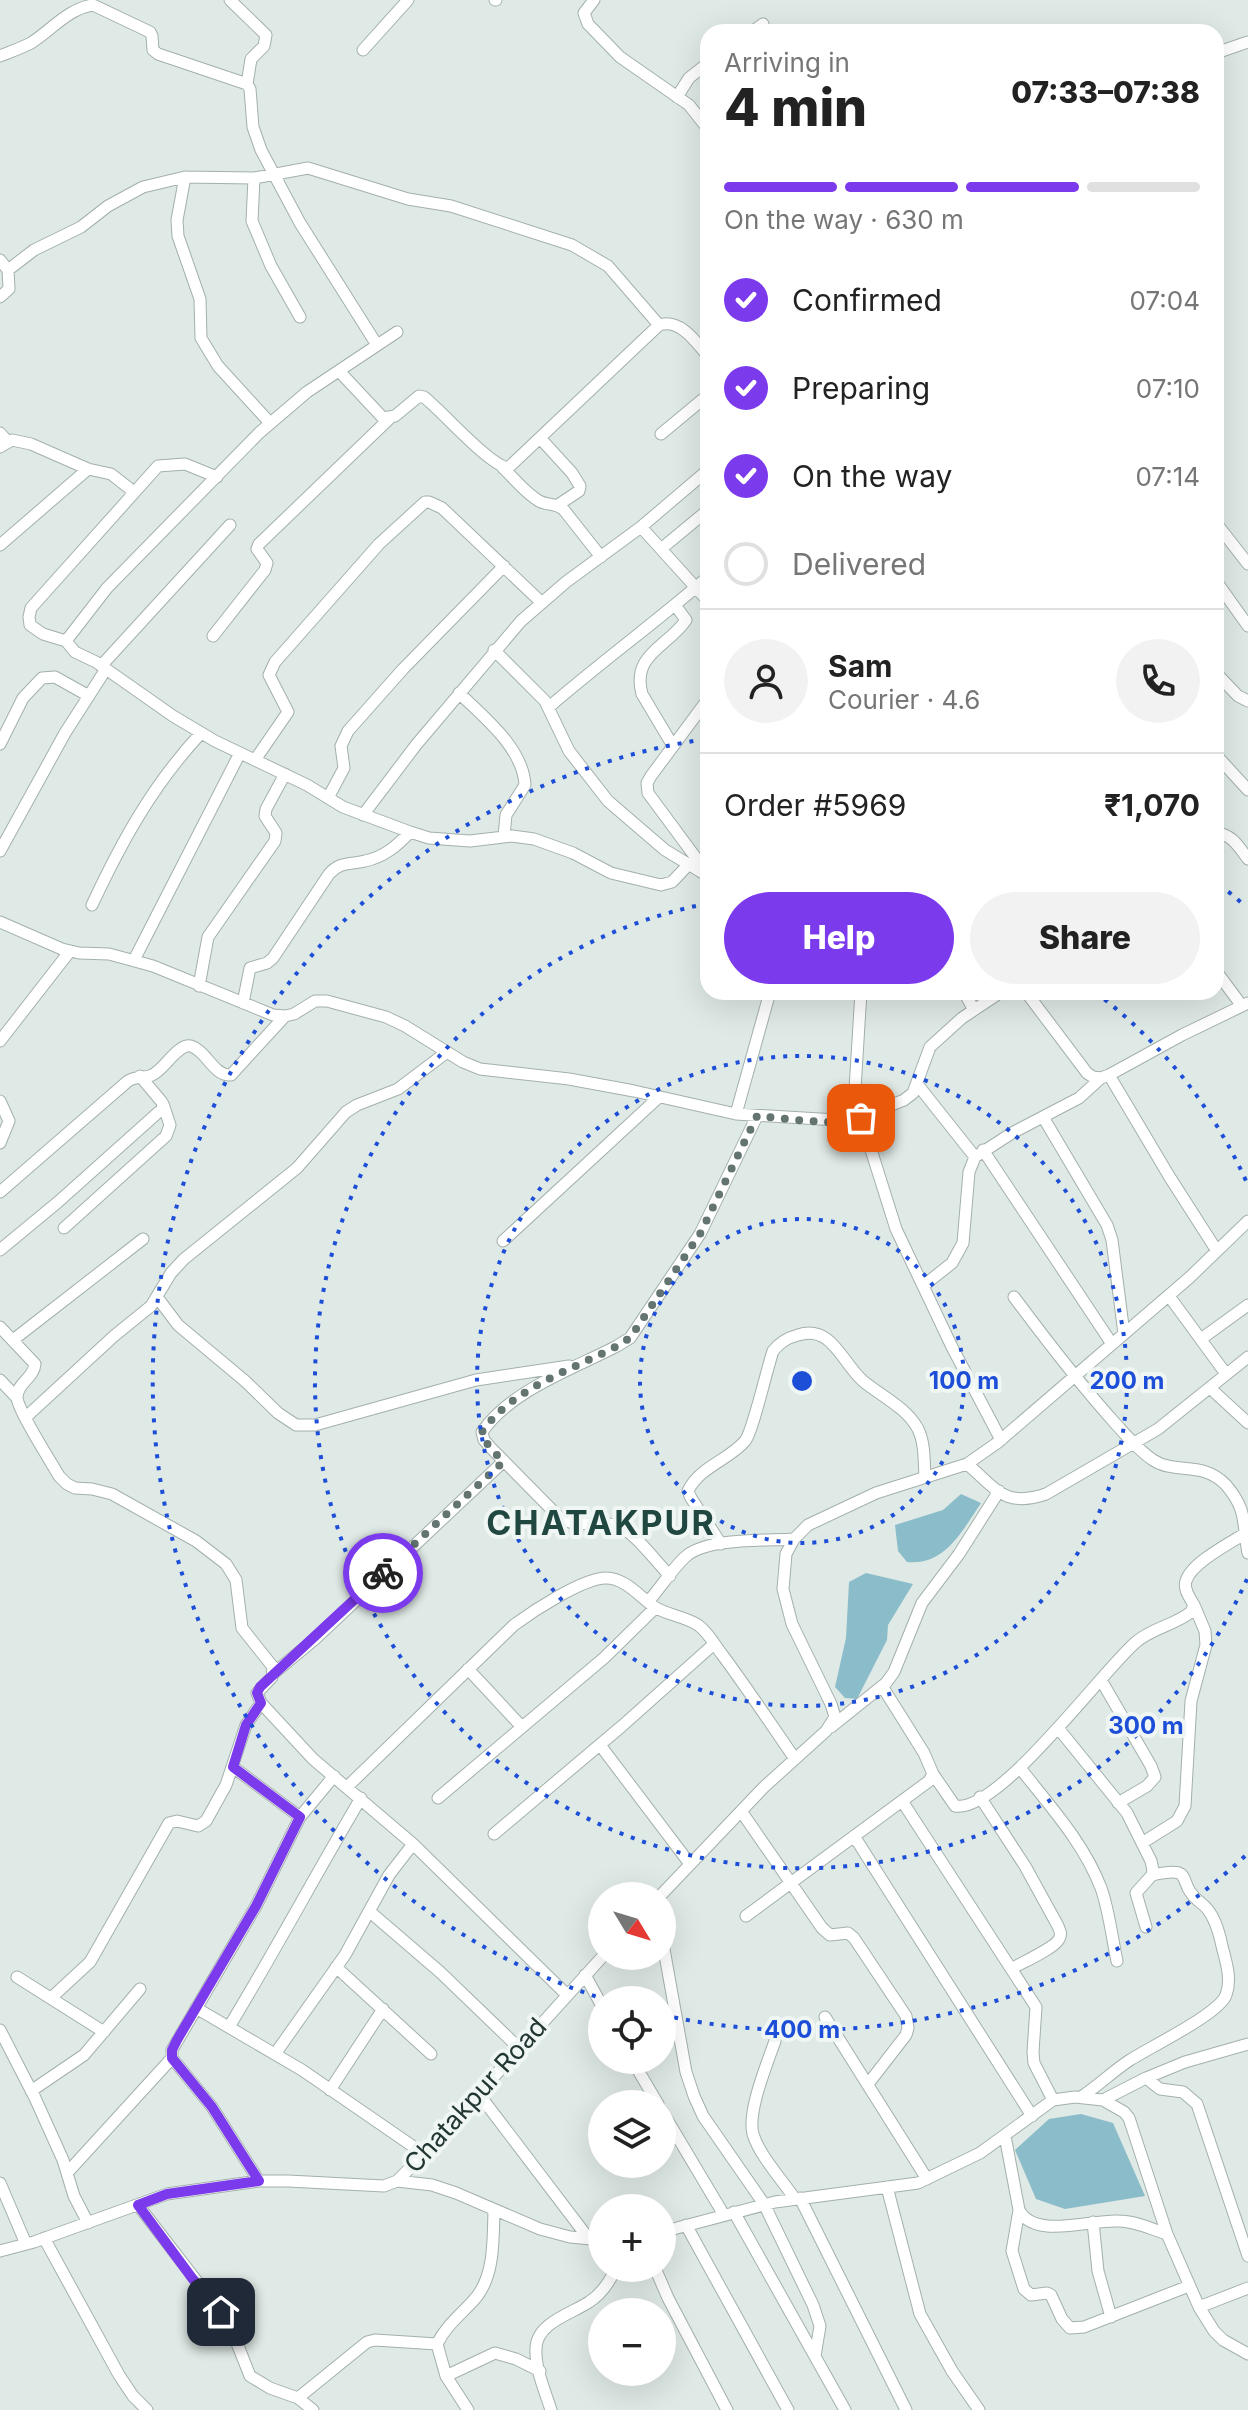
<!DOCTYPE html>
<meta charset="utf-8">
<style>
:root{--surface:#fff;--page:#f2f2f2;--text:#222;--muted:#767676;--line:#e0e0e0;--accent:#7c3aed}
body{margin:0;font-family:Inter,sans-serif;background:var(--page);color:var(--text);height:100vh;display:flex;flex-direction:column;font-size:30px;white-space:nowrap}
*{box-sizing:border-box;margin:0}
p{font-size:26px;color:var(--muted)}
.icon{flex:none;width:44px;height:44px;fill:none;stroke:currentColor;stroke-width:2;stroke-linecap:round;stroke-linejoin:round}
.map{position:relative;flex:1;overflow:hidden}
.sheet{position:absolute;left:700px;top:24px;width:524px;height:976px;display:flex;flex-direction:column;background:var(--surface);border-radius:24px;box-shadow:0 8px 32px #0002}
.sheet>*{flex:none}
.needle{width:52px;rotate:128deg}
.fabs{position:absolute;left:588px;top:1882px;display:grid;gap:16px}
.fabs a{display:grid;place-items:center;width:88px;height:88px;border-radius:50%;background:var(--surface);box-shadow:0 8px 32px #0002;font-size:40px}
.pin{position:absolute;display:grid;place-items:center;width:68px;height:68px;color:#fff;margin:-34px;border-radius:16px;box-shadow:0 4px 12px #0006}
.courier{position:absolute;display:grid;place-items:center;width:80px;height:80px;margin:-40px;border:6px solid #7c3aed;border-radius:50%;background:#fff;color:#222;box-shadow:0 2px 10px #0007}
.head em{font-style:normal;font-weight:800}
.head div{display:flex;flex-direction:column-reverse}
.head{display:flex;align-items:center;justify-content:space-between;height:136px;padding:0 24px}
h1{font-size:52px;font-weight:800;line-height:60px}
.bar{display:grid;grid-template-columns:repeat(4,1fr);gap:12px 8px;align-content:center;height:96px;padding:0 24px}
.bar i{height:10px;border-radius:6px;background:var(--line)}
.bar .current{background:var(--accent)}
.bar p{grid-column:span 4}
.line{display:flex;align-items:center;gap:20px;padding:0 24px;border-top:2px solid var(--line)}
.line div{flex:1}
.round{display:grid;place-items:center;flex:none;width:84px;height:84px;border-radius:42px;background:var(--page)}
ol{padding:0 24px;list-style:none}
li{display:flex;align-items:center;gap:24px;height:88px}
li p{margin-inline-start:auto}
li .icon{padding:8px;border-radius:50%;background:var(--accent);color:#fff;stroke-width:4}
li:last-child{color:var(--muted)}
li i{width:44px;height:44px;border:4px solid var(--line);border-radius:50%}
.button{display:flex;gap:16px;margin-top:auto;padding:16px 24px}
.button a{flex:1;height:92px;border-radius:48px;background:var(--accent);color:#fff;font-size:32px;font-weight:800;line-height:92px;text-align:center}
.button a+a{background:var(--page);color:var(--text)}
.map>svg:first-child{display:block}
.water{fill:#8bbcc9}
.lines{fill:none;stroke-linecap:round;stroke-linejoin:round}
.street-casing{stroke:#a3b0ac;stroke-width:13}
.street{stroke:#fff;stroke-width:11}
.done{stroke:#647571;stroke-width:8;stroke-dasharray:0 14.4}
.route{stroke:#7c3aed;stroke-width:10}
.ring{fill:none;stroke:#1d4ed8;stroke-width:4;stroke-dasharray:4 8}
.labels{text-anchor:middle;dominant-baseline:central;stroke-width:8;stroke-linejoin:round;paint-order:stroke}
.street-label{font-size:26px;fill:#223733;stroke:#eff6f3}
.district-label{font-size:34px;font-weight:bold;letter-spacing:2px;fill:#204740;stroke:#eff6f3}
.centre{fill:#1d4ed8;stroke:#eff6f3;stroke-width:4}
.ring-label{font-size:24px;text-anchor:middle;font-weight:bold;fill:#1d4ed8;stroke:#eff6f3;stroke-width:8;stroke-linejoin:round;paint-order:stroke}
</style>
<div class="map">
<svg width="1248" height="2410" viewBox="0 0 1248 2410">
<rect width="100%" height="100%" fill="#dfe9e5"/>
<path class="water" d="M961 1494 981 1503C962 1531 945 1566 907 1562L898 1551 895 1525 943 1510Z
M866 1573 913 1584 888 1625 887 1640 857 1699 845 1698 835 1687 846 1638 849 1582Z
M1081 2114 1113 2123 1145 2196 1065 2209 1036 2199 1015 2150 1049 2119Z"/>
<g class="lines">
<defs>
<path id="street" d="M230 0 266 35 264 46 251 59 247 84
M495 0H496
M594 0 584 13 588 24 620 57 689 105 708 129
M752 32 763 24
M363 50 408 0
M1216 53 1248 42
M0 56C10 52 21 48 31 43 50 31 69 8 93 5L150 32 152 36 153 50 158 54 247 84 250 89 253 127 261 150 300 223 377 345
M677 97 689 78 708 63
M185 177 177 220 178 236 200 299 201 338 218 366 270 423
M254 178 252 221 271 266 300 317
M0 260 8 270
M0 297 9 289 8 270 34 250 81 227 108 206 143 187 185 177 254 178 308 168 408 199 451 206 572 245 608 266 659 325
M397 332 307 392 259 433 107 588 66 641 75 652 96 662 173 716 215 741 307 785 343 807 410 832 429 838 470 841 512 836 534 839 573 853 611 873 661 885 672 882 689 864
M339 371 383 418 395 416 419 396 424 397C444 413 488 464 508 468L659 325C680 318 696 342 708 356
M0 433 8 442
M661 434 708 395
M540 438 572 473 580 486 579 491 558 505
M0 447 12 440 31 444 88 469 111 474 134 492
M503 468C514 478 525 493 539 501 548 506 555 502 564 510L601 557
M1216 523 1248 564
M641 527 708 601
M0 545 88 469
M661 549 708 510
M1216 581 1248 626
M213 636 265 570 267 563 257 549 259 544 389 419
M66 641 43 634 30 625 29 617 31 608 158 466 185 464 217 477
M494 650 545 701 569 751 608 801 665 850 708 876
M101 666 230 525
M1216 673 1238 696 1248 701
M459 693C484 717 523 748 525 785L506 815 504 836
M549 707C601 662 656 622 708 577
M0 744 23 698 42 678 55 677 89 696
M673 746 642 694C631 654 669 646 686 620L675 605
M1216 755 1248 790
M255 760 288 712 269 675 275 662 379 544 425 502H429L442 508 541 602
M328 798 344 768 341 746 348 731 403 669 504 566
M363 815 416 745 521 621 566 582 641 527 708 470
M1216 833C1232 834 1239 847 1248 859
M0 851 65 733 106 669
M701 872 699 862 648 793 647 783 651 776 708 699
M92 905C122 841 152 786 201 733
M0 922 62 949 79 953 109 954 153 966 273 1015 285 1016 294 1014 315 1001H327L386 1017 405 1026 463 1062 480 1069 569 1079 634 1091 736 1114 853 1121 904 1100 913 1093 930 1047 962 1018 1001 992
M134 960 240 753
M1216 971 1242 1006
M199 986 208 937 275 841 276 833 265 816 266 809 285 774
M964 992 974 1010
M1026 992 1087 1073 1093 1077 1101 1078 1109 1075 1182 1035 1248 1003
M243 1003 250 968 267 963 273 958 329 874C340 861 350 865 365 861 384 857 397 846 410 832
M0 1041 70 951
M1109 1075 1169 1176 1217 1251
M917 1084 975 1157
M0 1101 9 1121 0 1143
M736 1114 770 992
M1043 1117 1107 1225 1112 1240 1124 1334
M861 1118 896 1229 952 1347 1001 1440
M853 1121 861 992
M983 1150 1112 1344
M0 1192 128 1081C137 1075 144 1079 152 1075 164 1070 178 1043 191 1046 207 1051 213 1076 231 1075L285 1016
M64 1228 166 1136 170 1125 163 1104
M503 1241 659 1097
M0 1250 58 1202 162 1109 163 1104 161 1101 140 1076
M923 1286 952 1263 963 1243 969 1172 975 1157 1012 1133 1079 1098 1101 1078
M1169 1296 1226 1374
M157 1297 178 1325 245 1381 278 1413 296 1425H315L476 1380 569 1366
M1014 1297C1046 1340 1078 1382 1114 1422 1126 1435 1138 1450 1153 1460 1176 1475 1202 1460 1226 1485 1248 1511 1242 1522 1248 1553
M0 1327 35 1364C34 1378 17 1383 17 1397 17 1409 51 1462 59 1476L67 1484 75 1488 92 1489 112 1494 196 1541 226 1564 236 1580 242 1628 273 1667 272 1677 257 1693 261 1703 313 1759 413 1844 567 1995
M1201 1339 1248 1305
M13 1340 143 1239
M0 1380 17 1398
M1210 1388 1248 1423
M26 1417 114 1336 151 1306 171 1273 184 1259 297 1168 346 1112 357 1105 398 1089 447 1052
M967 1464C997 1489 1004 1508 1046 1494L1158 1429 1248 1357
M721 1544 691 1498 688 1491C699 1467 729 1460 745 1441 753 1431 767 1368 773 1351 780 1342 787 1338 798 1335 832 1324 842 1363 863 1381 881 1396 906 1407 918 1429 925 1443 924 1462 925 1477
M670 1576C657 1563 632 1528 615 1525 595 1520 579 1529 560 1518L491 1448 484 1440 482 1432C511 1390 573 1369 617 1346L630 1338 700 1234 757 1116
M648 1602C660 1588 671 1571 684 1558 705 1537 765 1541 794 1539
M468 1669 522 1727
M274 1673 315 1639 503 1462
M1101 1680 1151 1766 1155 1777 1147 1786 1118 1803
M831 1727 886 1683 894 1672 922 1603 959 1554 999 1491
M1058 1728 1127 1813 1151 1861 1153 1870 1152 1875 1136 1893 1146 1927
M600 1745 690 1864
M233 1767 300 1817
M1020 1768C1049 1805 1084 1843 1101 1888 1109 1910 1112 1938 1117 1961
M933 1774 955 1806C998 1814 1102 1671 1136 1642 1152 1628 1175 1625 1191 1612L1194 1605C1190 1598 1183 1589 1186 1581 1191 1563 1230 1543 1246 1533
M347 1787 514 1625C533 1611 583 1578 606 1578 625 1578 639 1596 653 1606 666 1615 684 1616 698 1625 708 1632 714 1644 721 1653 747 1688 771 1724 795 1759
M980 1797 1025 1866 1058 1926C1060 1931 1062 1934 1059 1939 1055 1948 1021 1963 1011 1969
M438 1798 604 1658 655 1608
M902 1801 1036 2007 1033 2052 1034 2063 1053 2100
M741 1811 822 1928 830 1935 848 1933 854 1938 906 2016 908 2028 906 2035 868 2084
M494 1834 622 1726 714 1644
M854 1836 1032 2116
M1142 1843 1177 1821 1185 1806 1191 1701 1206 1645 1205 1631 1194 1605
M660 1896 764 1787 826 1731 835 1717 831 1704 792 1624 783 1589 786 1554 794 1539 808 1525 876 1493 967 1464 997 1443 1189 1278 1248 1221
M369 1911 440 1972 519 2048
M746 1916 929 1781 933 1774 924 1753 882 1686
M662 1938 686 2072 694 2096 703 2116 764 2204 813 2305 820 2326 815 2356
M336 1967 431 2054
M585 1975 602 2006
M17 1977 104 2032
M51 1998 90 1962 169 1823 177 1821 198 1826 206 1821 226 1785 246 1725 261 1703
M196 2008 302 2070 424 2154
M825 2017 927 2179
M229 2027C275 1951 316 1874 361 1798
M0 2030 35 2098 63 2160 74 2196 88 2223
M775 2041C767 2064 747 2112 753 2134 759 2155 783 2181 795 2199
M275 2054 345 1955 389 1875 413 1844
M632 2060 658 2104
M1146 2078 1160 2089 1183 2092 1197 2104 1248 2256
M330 2090 383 2009
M31 2091 84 2055 140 1989
M478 2093 589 2239
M1081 2097C1098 2086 1113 2071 1130 2060 1150 2047 1219 2014 1226 1995 1232 1979 1226 1962 1222 1946 1219 1932 1214 1912 1201 1903 1173 1882 1199 1865 1152 1875
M1103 2100 1146 2078 1185 2062 1248 2044
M662 2111 724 2215
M1005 2136 1019 2210C1034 2240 1091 2219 1119 2221 1135 2221 1151 2229 1167 2234
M67 2173 172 2058
M259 2181 212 2107 172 2058V2050L256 1906 300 1817 334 1776
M397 2181 432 2185 456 2193 540 2229 570 2237 602 2240
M0 2183 26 2244
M887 2187 920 2314 952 2371 979 2410
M800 2198 906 2410
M138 2205 229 2323 250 2376 270 2388 298 2398 313 2410
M1019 2210 1012 2251 1024 2289 1031 2295 1047 2293 1051 2295 1062 2319 1070 2328 1084 2327 1189 2286
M734 2212 845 2410
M1093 2222 1098 2271 1111 2317
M686 2225 788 2410
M662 2232 775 2202 918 2183 980 2153 1053 2100 1075 2097 1103 2100 1124 2112 1129 2118 1167 2234 1199 2307 1214 2331 1223 2340 1248 2354
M44 2238 119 2375 133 2396 147 2410
M0 2251 34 2242 167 2194 259 2181H288L384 2186 397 2181 424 2154 603 1956
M655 2268 668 2298 727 2410
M1199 2307 1248 2288
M446 2376 495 2353 516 2359 540 2371
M298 2398 367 2342 375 2340 437 2344
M468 2410 446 2376 437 2344C446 2326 459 2316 473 2301 495 2278 493 2240 494 2210
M551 2410C545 2391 535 2369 536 2349 536 2323 571 2314 589 2302 602 2294 610 2281 616 2268"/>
</defs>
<use href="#street" class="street-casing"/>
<use href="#street" class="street"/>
</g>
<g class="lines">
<path class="done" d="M383 1573 503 1462 484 1440 482 1432C512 1388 572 1370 617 1346L630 1338 700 1234 757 1116C783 1118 838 1127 861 1118"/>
<path class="route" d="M221 2312 192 2278 138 2205 167 2194 259 2181 212 2107 172 2058V2050L177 2040 256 1906 300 1817 233 1767 246 1725 261 1703 257 1693 260 1687 383 1573"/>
</g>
<g class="ring">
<circle cx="802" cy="1381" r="162"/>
<circle cx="802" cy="1381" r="325"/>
<path d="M1247 1579A487 487 0 1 1 705 904M1095 992A487 487 0 0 1 1247 1183"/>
<path d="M1245 1856A649 649 0 0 1 667 2016M607 2000A649 649 0 0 1 706 739M1219 884A649 649 0 0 1 1245 906"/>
</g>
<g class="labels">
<g class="street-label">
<text transform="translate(475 2095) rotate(-48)">Chatakpur Road</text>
</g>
<g class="district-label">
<text x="601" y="1522">CHATAKPUR</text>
</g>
</g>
<circle cx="802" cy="1381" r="12" class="centre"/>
<g class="ring-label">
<text x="964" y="1389">100 m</text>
<text x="1127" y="1389">200 m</text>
<text x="1146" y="1734">300 m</text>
<text x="802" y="2038">400 m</text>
</g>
</svg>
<div class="fabs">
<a><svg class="needle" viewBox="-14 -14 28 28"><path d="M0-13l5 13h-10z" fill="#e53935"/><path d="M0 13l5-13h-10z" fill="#767676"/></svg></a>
<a><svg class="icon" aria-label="locate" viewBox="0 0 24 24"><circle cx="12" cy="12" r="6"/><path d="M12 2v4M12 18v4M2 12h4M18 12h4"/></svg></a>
<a><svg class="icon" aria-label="layers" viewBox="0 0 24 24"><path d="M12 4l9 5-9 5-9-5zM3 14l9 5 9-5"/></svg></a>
<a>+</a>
<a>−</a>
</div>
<div class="pin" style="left:861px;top:1118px;background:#ea580c"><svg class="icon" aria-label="bag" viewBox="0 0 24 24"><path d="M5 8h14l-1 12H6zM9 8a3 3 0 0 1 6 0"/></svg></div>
<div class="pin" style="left:221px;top:2312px;background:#1f2937"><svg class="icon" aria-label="home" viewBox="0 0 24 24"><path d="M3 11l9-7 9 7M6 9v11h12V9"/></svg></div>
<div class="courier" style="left:383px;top:1573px"><svg class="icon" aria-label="bike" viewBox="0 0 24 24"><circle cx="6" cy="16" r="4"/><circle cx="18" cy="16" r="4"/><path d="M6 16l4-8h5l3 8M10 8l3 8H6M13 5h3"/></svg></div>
<section class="sheet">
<div class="head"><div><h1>4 min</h1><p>Arriving in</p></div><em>07:33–07:38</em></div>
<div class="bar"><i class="current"></i><i class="current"></i><i class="current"></i><i></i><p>On the way · 630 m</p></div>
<ol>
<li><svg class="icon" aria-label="check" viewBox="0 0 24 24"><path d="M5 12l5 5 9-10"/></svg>Confirmed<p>07:04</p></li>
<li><svg class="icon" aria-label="check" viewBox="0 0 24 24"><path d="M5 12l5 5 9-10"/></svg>Preparing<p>07:10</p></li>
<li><svg class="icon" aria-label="check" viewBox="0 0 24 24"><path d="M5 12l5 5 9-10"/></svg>On the way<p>07:14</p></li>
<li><i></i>Delivered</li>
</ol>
<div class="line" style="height:144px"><a class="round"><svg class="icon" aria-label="person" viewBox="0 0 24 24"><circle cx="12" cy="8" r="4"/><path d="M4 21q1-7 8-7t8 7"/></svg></a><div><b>Sam</b><p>Courier · 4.6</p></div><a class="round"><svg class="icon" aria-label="phone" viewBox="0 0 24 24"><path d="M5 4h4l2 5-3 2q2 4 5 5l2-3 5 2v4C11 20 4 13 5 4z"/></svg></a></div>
<div class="line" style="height:104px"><div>Order #5969</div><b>₹1,070</b></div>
<div class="button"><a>Help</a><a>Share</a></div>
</section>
</div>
